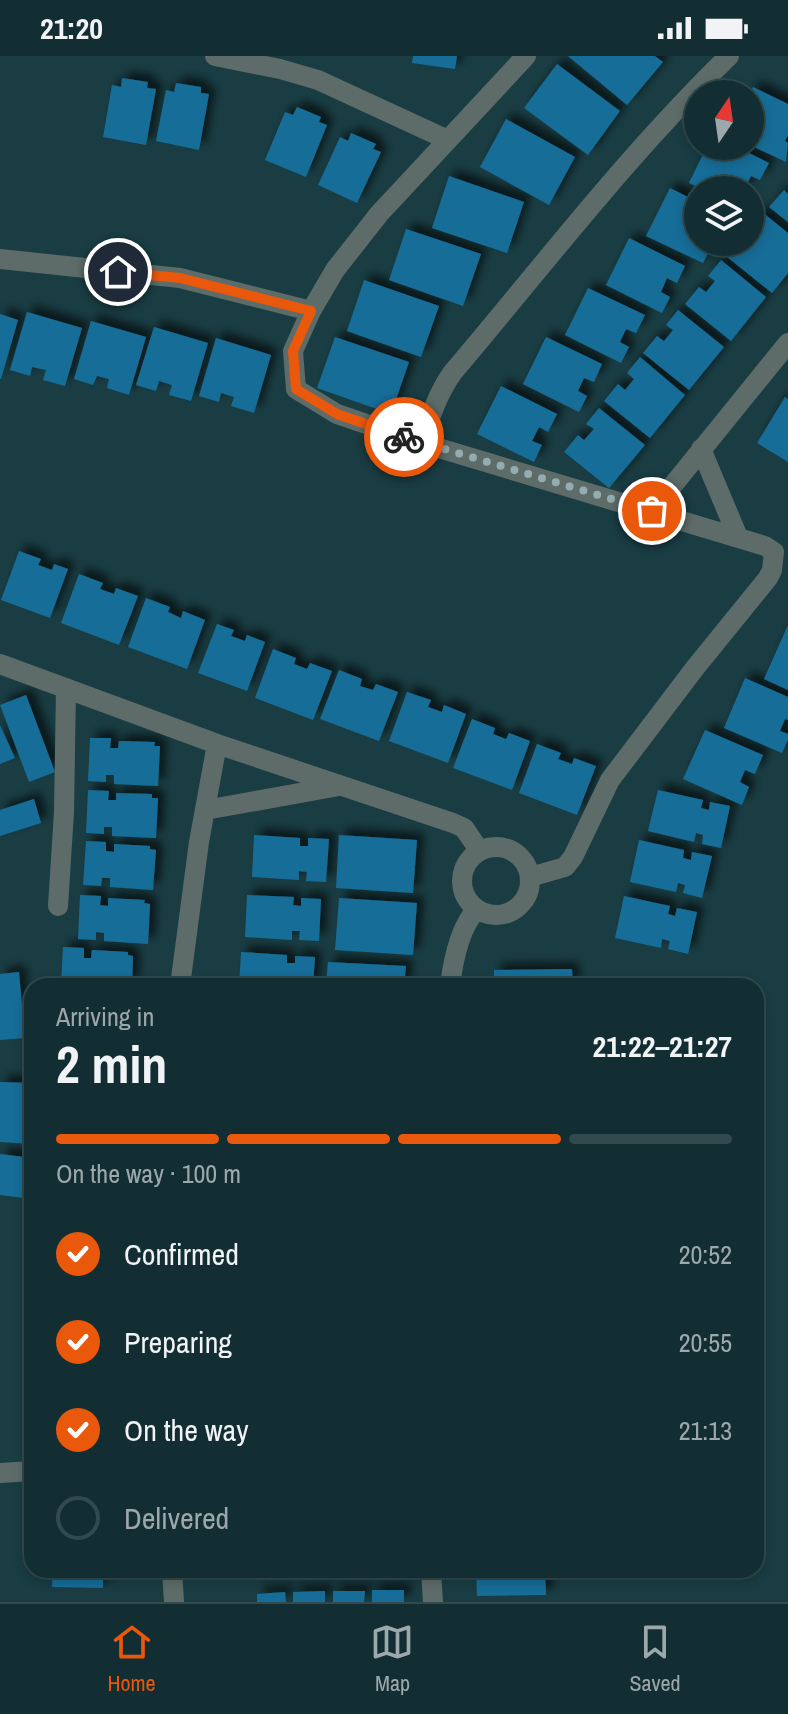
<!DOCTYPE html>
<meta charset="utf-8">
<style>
:root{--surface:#132e32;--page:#1c363a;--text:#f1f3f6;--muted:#9da8ac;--line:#324a4d;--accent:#ea580c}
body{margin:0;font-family:"Archivo Narrow",sans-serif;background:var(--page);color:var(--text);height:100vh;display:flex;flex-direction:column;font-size:30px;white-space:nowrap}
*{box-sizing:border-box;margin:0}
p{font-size:26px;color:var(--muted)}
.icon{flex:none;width:44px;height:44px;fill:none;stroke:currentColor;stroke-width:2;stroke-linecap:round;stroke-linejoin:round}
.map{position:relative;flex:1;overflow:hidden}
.drawer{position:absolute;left:24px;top:922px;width:740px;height:600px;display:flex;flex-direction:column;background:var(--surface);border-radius:24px;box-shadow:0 4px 12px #0003,0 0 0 2px var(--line)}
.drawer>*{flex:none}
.needle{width:52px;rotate:13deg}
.tools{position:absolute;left:684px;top:24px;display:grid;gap:16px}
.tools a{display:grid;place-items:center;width:80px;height:80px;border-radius:50%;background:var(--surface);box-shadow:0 4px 12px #0003,0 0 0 2px var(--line);font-size:40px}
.pin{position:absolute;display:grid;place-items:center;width:68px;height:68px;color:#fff;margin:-34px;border:4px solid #fff;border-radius:50%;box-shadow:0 2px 8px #0007}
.courier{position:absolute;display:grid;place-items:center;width:80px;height:80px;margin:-40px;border:6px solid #ea580c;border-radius:50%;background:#fff;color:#222;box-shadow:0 2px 10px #0007}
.headline em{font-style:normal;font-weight:700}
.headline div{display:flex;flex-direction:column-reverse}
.headline{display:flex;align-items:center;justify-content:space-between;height:136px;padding:0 32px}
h1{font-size:52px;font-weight:700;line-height:60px}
.bar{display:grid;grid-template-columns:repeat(4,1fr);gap:12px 8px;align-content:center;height:96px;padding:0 32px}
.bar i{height:10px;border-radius:6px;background:var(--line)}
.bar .on{background:var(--accent)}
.bar p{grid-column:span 4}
ol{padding:0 32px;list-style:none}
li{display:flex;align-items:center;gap:24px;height:88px}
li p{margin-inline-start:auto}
li .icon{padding:8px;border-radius:50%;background:var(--accent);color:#fff;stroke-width:4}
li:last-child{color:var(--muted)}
li i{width:44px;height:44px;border:4px solid var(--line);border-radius:50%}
.status{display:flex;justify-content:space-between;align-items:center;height:56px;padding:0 40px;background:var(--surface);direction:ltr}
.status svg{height:22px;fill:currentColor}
.tabs{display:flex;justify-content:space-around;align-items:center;height:112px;border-top:2px solid var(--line);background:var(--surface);font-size:22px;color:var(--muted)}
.tabs a{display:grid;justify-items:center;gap:4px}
.tabs .on{color:var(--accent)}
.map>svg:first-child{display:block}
.building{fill:#186d98;filter:url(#shadow)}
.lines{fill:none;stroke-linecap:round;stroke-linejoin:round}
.minor{stroke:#5d6c69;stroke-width:20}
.done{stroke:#93acb0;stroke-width:8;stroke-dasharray:0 14.4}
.route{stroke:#ea580c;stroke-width:10}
</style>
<div class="status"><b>21:20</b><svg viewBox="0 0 49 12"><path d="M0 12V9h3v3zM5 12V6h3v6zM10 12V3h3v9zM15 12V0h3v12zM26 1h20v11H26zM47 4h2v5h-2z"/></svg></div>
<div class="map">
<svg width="788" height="1546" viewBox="0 0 788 1546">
<defs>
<filter id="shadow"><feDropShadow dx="7" dy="-7" stdDeviation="4" flood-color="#0009"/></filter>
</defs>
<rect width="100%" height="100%" fill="#193d43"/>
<path class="building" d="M413 0H457L455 13 412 7Z
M568 0H655L663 6 627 49Z
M557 8 620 55 588 99 524 52Z
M122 22 148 26 147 32 156 33 146 89 103 81 112 29 121 31Z
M176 27 201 31V37L209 38 199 94 156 85 166 34 174 36Z
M753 31 788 48V79L785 85 788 87 786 106 750 89V38Z
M297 51 321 61 319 66 327 69 306 121 265 104 285 56 293 59Z
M506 63 575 101 549 149 480 111Z
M351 77 376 88 373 93 381 96 357 147 318 129 340 81 348 85Z
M707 90H735L769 107 760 124 751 120 744 134H704L689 127Z
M449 120 524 146 507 197 432 172Z
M670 132 698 146V186L711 191 703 207 646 180Z
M784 134 788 138V166L769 151Z
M762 156 788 177V217L772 237 726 200 738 186H745L748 188 750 186 756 177 750 171Z
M406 173 481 198 463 250 389 224Z
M629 182 685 210 677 227 667 222 661 236 670 241 662 257 606 229Z
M721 204 766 241 731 285 685 248 699 231 706 236 715 225 708 220Z
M364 224 439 250 421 301 347 275Z
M588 232 645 259 636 277 626 273 620 286 629 291 621 307 565 279Z
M678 254 724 291 689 334 643 297 657 280 664 285 673 274 666 269Z
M27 256 82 272 65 330 43 324 46 314 32 311 30 320 10 314Z
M0 258 18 264 1 323H0Z
M91 265 146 281 129 339 107 332 109 323 97 320 93 329 74 323Z
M154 271 208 287 191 345 169 339 172 329 159 325 156 335 136 329Z
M335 281 409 306 391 358 317 332Z
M546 281 602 308 594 326 584 322 578 335 587 340 579 356 523 328Z
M216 282 271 299 254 357 231 350 234 341 221 337 219 346 199 340Z
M640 301 685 339 650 382 604 345 618 328 625 334 634 323 627 317Z
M501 330 557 358 548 376 539 371 532 385 542 389 534 406 477 378Z
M785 341 788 343V406L757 387Z
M599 352 645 389 609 432 564 396 578 379 584 384 594 373 586 368Z
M19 495 41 503 38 509 52 514 54 508 68 513 50 562 1 544Z
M79 518 103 527 100 533 114 538 116 532 138 540 119 589 61 567Z
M146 542 170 551 168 556 181 562 183 555 205 564 187 613 128 591Z
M217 568 234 574 231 580 245 585 247 579 265 586 247 635 198 617Z
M788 569V634L764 623Z
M273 593 296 602 294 608 307 613 310 607 332 615 313 664 255 642Z
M339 614 362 623 360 630 373 634 376 628 398 636 379 685 320 663Z
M745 622 788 641V664L785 663 780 675 788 678V684L782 697 724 672Z
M407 636 431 644 428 651 442 656 444 649 466 658 448 707 389 685Z
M26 639 55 716 29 726 0 649Z
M472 663 495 672 493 678 506 683 509 677 530 685 512 734 453 712Z
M0 669 15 702 0 708Z
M705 674 763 699 755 718 745 714 740 726 749 731 742 749 683 723Z
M90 682H111L110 692H118L119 685 155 686 154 690H160L158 730 114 728V719H106V726L88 725Z
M537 688 561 697 558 703 572 708 574 702 596 710 577 759 519 737Z
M88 734 109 735 108 744H116V737L152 738V742H158L156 782 112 780V771H104V778L86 777Z
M658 734 703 744 701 752 709 754 710 746 730 750 721 792 702 788 703 779 696 777 694 786 648 775Z
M34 743 41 767 0 780V754Z
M254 779 300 782V790H308V782L329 783 326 826 306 825 307 816 299 815V824L252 821Z
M339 779 417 784 413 837 336 832Z
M639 784 684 794 683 802 691 804 692 796 712 800 702 842 683 837 685 829 678 827 676 836 630 826Z
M86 785 106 786V795L114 796V788L150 790V793L156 794 153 834 110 831V822H102L101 830 83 829Z
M80 839 101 840 100 849 108 850V842L145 844 144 847 150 848 148 888 104 885V877L96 876V884L78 883Z
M247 839 294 841 293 849 301 850V842L321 843 319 885 299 884 300 875H292V884L245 881Z
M624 840 670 850 668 858 675 860 677 852 697 856 688 898 668 893 670 885 662 883 661 892 615 882Z
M339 842 417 847 413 899 335 894Z
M63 891 84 892V902H91L92 894 128 896V899L133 900 132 930 79 928V930H61Z
M241 896 287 899V907H295V900L315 901 313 930H239Z
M328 906 406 910 404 930H326Z
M572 913 573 930H494V914Z
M19 916 25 982 0 984V918Z
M0 1026 32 1027V1088L0 1086Z
M0 1098 32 1102V1143L0 1139Z
M53 1514H103V1532L52 1531Z
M311 1514H380L381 1522 311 1523Z
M476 1514H545L546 1539 477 1540Z
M372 1534H404V1546H372Z
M325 1535V1546H293V1536Z
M333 1535H365L364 1546H333Z
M285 1536 286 1546H257V1538Z"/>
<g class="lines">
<path class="minor" d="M215 0 280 13 318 24 448 84
M526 0 379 158 335 214 311 255 293 295 296 333 337 358 422 387 765 490 774 496 772 514 768 522 695 612 610 724 573 801 565 811 530 821
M0 203 180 222 311 255
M422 387C430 362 437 338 453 316 543 210 629 97 729 0
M701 393 738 481
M652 455 788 287
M0 608 217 688 453 767 464 772 479 794
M205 754 339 730
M462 825a34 34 0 1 1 68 0a34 34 0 1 1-68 0Z
M58 850 64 756 66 632
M180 930 199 786 217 688
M450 930C453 905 459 873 476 854
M0 1417 32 1415
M172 1514 174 1546
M431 1514 433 1546"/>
</g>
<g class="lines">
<path class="done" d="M404 381 652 455"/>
<path class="route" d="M118 216 180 222 311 255 293 295 296 333 337 358 404 381"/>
</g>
</svg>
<div class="tools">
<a><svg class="needle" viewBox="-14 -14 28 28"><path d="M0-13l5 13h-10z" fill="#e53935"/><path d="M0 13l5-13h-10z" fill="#9da8ac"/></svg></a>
<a><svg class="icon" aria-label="layers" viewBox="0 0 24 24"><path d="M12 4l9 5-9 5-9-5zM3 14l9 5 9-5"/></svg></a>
</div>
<div class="pin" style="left:652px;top:455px;background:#ea580c"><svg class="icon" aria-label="bag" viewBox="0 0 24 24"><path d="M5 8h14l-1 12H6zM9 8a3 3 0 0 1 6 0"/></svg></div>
<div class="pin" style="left:118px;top:216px;background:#1f2937"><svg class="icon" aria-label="home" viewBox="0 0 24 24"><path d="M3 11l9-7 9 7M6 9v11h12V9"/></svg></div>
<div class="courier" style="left:404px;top:381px"><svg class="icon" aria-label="bike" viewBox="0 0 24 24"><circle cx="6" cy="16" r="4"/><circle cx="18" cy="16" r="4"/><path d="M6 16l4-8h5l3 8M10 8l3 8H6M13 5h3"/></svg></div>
<section class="drawer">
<div class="headline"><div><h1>2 min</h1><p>Arriving in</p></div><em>21:22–21:27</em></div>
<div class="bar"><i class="on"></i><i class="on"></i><i class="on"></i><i></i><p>On the way · 100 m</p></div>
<ol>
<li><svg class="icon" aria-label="check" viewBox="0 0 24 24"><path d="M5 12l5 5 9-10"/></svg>Confirmed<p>20:52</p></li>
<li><svg class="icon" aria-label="check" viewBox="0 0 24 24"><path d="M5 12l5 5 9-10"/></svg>Preparing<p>20:55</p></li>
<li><svg class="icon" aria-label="check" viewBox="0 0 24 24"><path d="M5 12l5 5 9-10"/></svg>On the way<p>21:13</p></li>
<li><i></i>Delivered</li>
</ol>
</section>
</div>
<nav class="tabs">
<a class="on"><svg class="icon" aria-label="home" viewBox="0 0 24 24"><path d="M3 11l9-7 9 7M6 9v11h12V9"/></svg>Home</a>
<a><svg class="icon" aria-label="map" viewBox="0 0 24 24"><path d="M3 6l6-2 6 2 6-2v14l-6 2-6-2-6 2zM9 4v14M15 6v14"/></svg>Map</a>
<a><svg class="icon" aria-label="saved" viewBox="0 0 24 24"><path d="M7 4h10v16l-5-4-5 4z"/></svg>Saved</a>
</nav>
